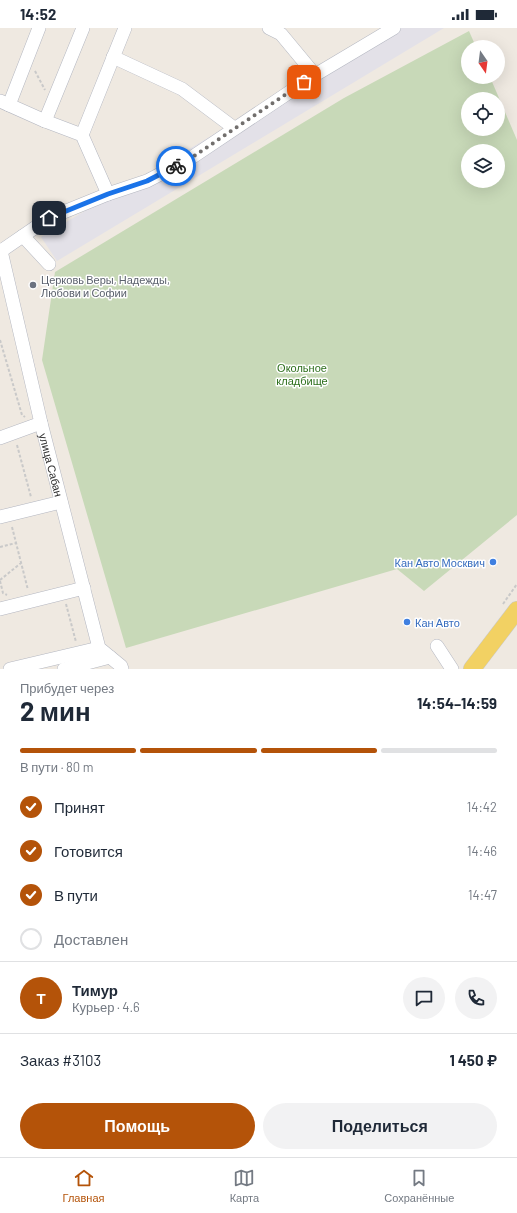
<!DOCTYPE html>
<html lang="ru">
<meta charset="utf-8">
<style>
:root{--surface:#fff;--page:#f2f2f3;--text:#1f2937;--muted:#747a83;--line:#e0e1e3;--accent:#b45309}
body{margin:0;font-family:Barlow,sans-serif;background:var(--page);color:var(--text);height:100vh;display:flex;flex-direction:column;font-size:15px;white-space:nowrap}
*{box-sizing:border-box;margin:0}
p{font-size:13px;color:var(--muted)}
.icon{flex:none;width:22px;height:22px;fill:none;stroke:currentColor;stroke-width:2;stroke-linecap:round;stroke-linejoin:round}
.map{position:relative;height:641px;overflow:hidden}
.side{display:flex;flex-direction:column;background:var(--surface);flex:1}
.side>*{flex:none}
.needle{width:26px;rotate:166deg}
.buttons{position:absolute;left:461px;top:12px;display:grid;gap:8px}
.buttons a{display:grid;place-items:center;width:44px;height:44px;border-radius:50%;background:var(--surface);box-shadow:0 4px 16px #0002;font-size:20px}
.pin{position:absolute;display:grid;place-items:center;width:34px;height:34px;color:#fff;margin:-17px;border-radius:8px;box-shadow:0 2px 6px #0006}
.courier{position:absolute;display:grid;place-items:center;width:40px;height:40px;margin:-20px;border:3px solid #1a73e8;border-radius:50%;background:#fff;color:#222;box-shadow:0 1px 5px #0007}
.head em{font-style:normal;font-weight:700}
.head div{display:flex;flex-direction:column-reverse}
.head{display:flex;align-items:center;justify-content:space-between;height:68px;padding:0 20px}
h1{font-size:26px;font-weight:700;line-height:30px}
.bar{display:grid;grid-template-columns:repeat(4,1fr);gap:6px 4px;align-content:center;height:48px;padding:0 20px}
.bar i{height:5px;border-radius:3px;background:var(--line)}
.bar .on{background:var(--accent)}
.bar p{grid-column:span 4}
.line{display:flex;align-items:center;gap:10px;padding:0 20px;border-top:1px solid var(--line)}
.line div{flex:1}
.round{display:grid;place-items:center;flex:none;width:42px;height:42px;border-radius:21px;background:var(--page)}
ol{padding:0 20px;list-style:none}
li{display:flex;align-items:center;gap:12px;height:44px}
li p{margin-inline-start:auto}
li .icon{padding:4px;border-radius:50%;background:var(--accent);color:#fff;stroke-width:4}
li:last-child{color:var(--muted)}
li i{width:22px;height:22px;border:2px solid var(--line);border-radius:50%}
.primary-button{display:flex;gap:8px;margin-top:auto;padding:8px 20px}
.primary-button a{flex:1;height:46px;border-radius:24px;background:var(--accent);color:#fff;font-size:16px;font-weight:700;line-height:46px;text-align:center}
.primary-button a+a{background:var(--page);color:var(--text)}
.status{display:flex;justify-content:space-between;align-items:center;height:28px;padding:0 20px;background:var(--surface);direction:ltr}
.status svg{height:11px;fill:currentColor}
.dock{display:flex;justify-content:space-around;align-items:center;height:56px;border-top:1px solid var(--line);background:var(--surface);font-size:11px;color:var(--muted)}
.dock a{display:grid;justify-items:center;gap:2px}
.dock .on{color:var(--accent)}
.map>svg:first-child{display:block}
.industrial{fill:#e3e1e8}
.cemetery{fill:#c8d9b8;fill-rule:evenodd}
.lines{fill:none;stroke-linecap:round;stroke-linejoin:round}
.minor-casing{stroke:#b4b7c1;stroke-width:14}
.major-casing{stroke:#c9c9c9;stroke-width:18}
.path{stroke:#c9c9c9;stroke-width:2;stroke-dasharray:3 2;stroke-linecap:butt}
.minor{stroke:#fff;stroke-width:13}
.major{stroke:#f2d163;stroke-width:17}
.done{stroke:#726f6d;stroke-width:4;stroke-dasharray:0 7.2}
.route{stroke:#1a73e8;stroke-width:5}
.worship-dot{fill:#6b7280;stroke:#fff;stroke-width:1.5}
.shop-dot{fill:#3f7fe0;stroke:#fff;stroke-width:1.5}
.labels{text-anchor:middle;dominant-baseline:central;stroke-width:3;stroke-linejoin:round;paint-order:stroke}
.worship-label{font-size:11px;fill:#5b616d;stroke:#fff;text-anchor:start}
.park-label{font-size:11px;fill:#2c6e1b;stroke:#fff}
.street-label{font-size:11px;fill:#2e2e2e;stroke:#fff}
.shop-label{font-size:11px;fill:#366cbe;stroke:#fff;text-anchor:end}
</style>
<div class="status"><b>14:52</b><svg viewBox="0 0 49 12"><path d="M0 12V9h3v3zM5 12V6h3v6zM10 12V3h3v9zM15 12V0h3v12zM26 1h20v11H26zM47 4h2v5h-2z"/></svg></div>
<div class="map">
<svg width="517" height="641" viewBox="0 0 517 641">
<rect width="100%" height="100%" fill="#efe9e1"/>
<path class="industrial" d="M393 0H444L57 233 41 209Z"/>
<path class="cemetery" d="M469 3 476 19H468V49H490L517 112V487L424 563 397 541 126 620 42 332 55 244 344 70ZM468 71H498V101H468ZM468 123H498V153H468Z"/>
<g class="lines">
<defs>
<g id="minor">
<path d="M269 0 281 6 315 47"/>
<path d="M113 29 182 61 234 100"/>
<path d="M0 73 45 93 82 107 108 166"/>
<path d="M9 77 39 0"/>
<path d="M45 93 83 0"/>
<path d="M82 107 125 0"/>
<path d="M23 208 49 236"/>
<path id="s1" d="M0 222 1 223 41 395 99 620 121 638 122 641"/>
<path d="M1 223 49 190 108 166 147 153 191 130 315 47 394 0"/>
<path d="M0 410 41 395"/>
<path d="M0 489 61 474"/>
<path d="M0 581 84 560"/>
<path d="M437 618 452 641"/>
<path d="M10 641 99 620"/>
<path d="M64 641 110 629"/>
</g>
<path id="major" d="M472 641 517 582"/>
</defs>
<use href="#minor" class="minor-casing"/>
<use href="#major" class="major-casing"/>
<path class="path" d="M35 43 45 62
M0 312 22 387 25 389
M17 417 31 469
M12 499 28 562
M0 519 16 515
M0 552 21 535
M0 553 3 565 7 567
M66 576 76 614
M503 576 517 556"/>
<use href="#minor" class="minor"/>
<use href="#major" class="major"/>
</g>
<g class="lines">
<path class="done" d="M176 138 191 130 304 54"/>
<path class="route" d="M49 190 108 166 147 153 176 138"/>
</g>
<circle class="worship-dot" cx="33" cy="257" r="4"/>
<g class="shop-dot">
<circle cx="493" cy="534" r="4"/>
<circle cx="407" cy="594" r="4"/>
</g>
<g class="labels">
<g class="worship-label">
<text x="41" y="251">Церковь Веры, Надежды,<tspan x="41" dy="13">Любови и Софии</tspan></text>
</g>
<g class="park-label">
<text x="302" y="339">Окольное<tspan x="302" dy="13">кладбище</tspan></text>
</g>
<g class="street-label">
<text stroke="none"><textPath href="#s1" startOffset="221">улица Сабан</textPath></text>
</g>
<g class="shop-label">
<text x="485" y="534">Кан Авто Москвич</text>
<text x="415" y="594" text-anchor="start">Кан Авто</text>
</g>
</g>
</svg>
<div class="buttons">
<a><svg class="needle" viewBox="-14 -14 28 28"><path d="M0-13l5 13h-10z" fill="#e53935"/><path d="M0 13l5-13h-10z" fill="#747a83"/></svg></a>
<a><svg class="icon" aria-label="locate" viewBox="0 0 24 24"><circle cx="12" cy="12" r="6"/><path d="M12 2v4M12 18v4M2 12h4M18 12h4"/></svg></a>
<a><svg class="icon" aria-label="layers" viewBox="0 0 24 24"><path d="M12 4l9 5-9 5-9-5zM3 14l9 5 9-5"/></svg></a>
</div>
<div class="pin" style="left:304px;top:54px;background:#ea580c"><svg class="icon" aria-label="bag" viewBox="0 0 24 24"><path d="M5 8h14l-1 12H6zM9 8a3 3 0 0 1 6 0"/></svg></div>
<div class="pin" style="left:49px;top:190px;background:#1f2937"><svg class="icon" aria-label="home" viewBox="0 0 24 24"><path d="M3 11l9-7 9 7M6 9v11h12V9"/></svg></div>
<div class="courier" style="left:176px;top:138px"><svg class="icon" aria-label="bike" viewBox="0 0 24 24"><circle cx="6" cy="16" r="4"/><circle cx="18" cy="16" r="4"/><path d="M6 16l4-8h5l3 8M10 8l3 8H6M13 5h3"/></svg></div>
</div>
<section class="side">
<div class="head"><div><h1>2 мин</h1><p>Прибудет через</p></div><em>14:54–14:59</em></div>
<div class="bar"><i class="on"></i><i class="on"></i><i class="on"></i><i></i><p>В пути · 80 m</p></div>
<ol>
<li><svg class="icon" aria-label="check" viewBox="0 0 24 24"><path d="M5 12l5 5 9-10"/></svg>Принят<p>14:42</p></li>
<li><svg class="icon" aria-label="check" viewBox="0 0 24 24"><path d="M5 12l5 5 9-10"/></svg>Готовится<p>14:46</p></li>
<li><svg class="icon" aria-label="check" viewBox="0 0 24 24"><path d="M5 12l5 5 9-10"/></svg>В пути<p>14:47</p></li>
<li><i></i>Доставлен</li>
</ol>
<div class="line" style="height:72px"><b class="round" style="background:var(--accent);color:#fff">Т</b><div><b>Тимур</b><p>Курьер · 4.6</p></div><a class="round"><svg class="icon" aria-label="chat" viewBox="0 0 24 24"><path d="M4 5h16v11H9l-5 4z"/></svg></a><a class="round"><svg class="icon" aria-label="phone" viewBox="0 0 24 24"><path d="M5 4h4l2 5-3 2q2 4 5 5l2-3 5 2v4C11 20 4 13 5 4z"/></svg></a></div>
<div class="line" style="height:52px"><div>Заказ #3103</div><b>1 450 ₽</b></div>
<div class="primary-button"><a>Помощь</a><a>Поделиться</a></div>
</section>
<nav class="dock">
<a class="on"><svg class="icon" aria-label="home" viewBox="0 0 24 24"><path d="M3 11l9-7 9 7M6 9v11h12V9"/></svg>Главная</a>
<a><svg class="icon" aria-label="map" viewBox="0 0 24 24"><path d="M3 6l6-2 6 2 6-2v14l-6 2-6-2-6 2zM9 4v14M15 6v14"/></svg>Карта</a>
<a><svg class="icon" aria-label="saved" viewBox="0 0 24 24"><path d="M7 4h10v16l-5-4-5 4z"/></svg>Сохранённые</a>
</nav>
